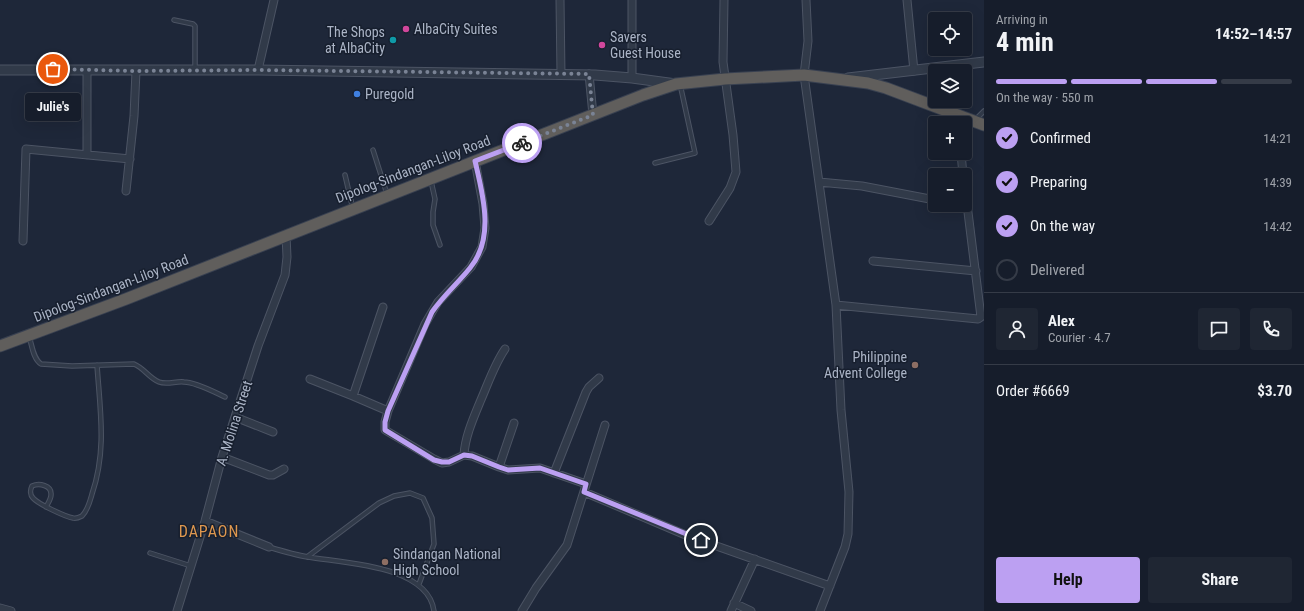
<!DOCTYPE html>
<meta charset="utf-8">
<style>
:root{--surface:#161d2b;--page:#1f2633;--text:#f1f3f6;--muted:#9ea2a9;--line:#353b47;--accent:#bca0f2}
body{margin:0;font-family:"Roboto Condensed",sans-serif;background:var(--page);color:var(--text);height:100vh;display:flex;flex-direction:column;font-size:15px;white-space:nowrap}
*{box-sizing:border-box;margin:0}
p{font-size:13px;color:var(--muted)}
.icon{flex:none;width:22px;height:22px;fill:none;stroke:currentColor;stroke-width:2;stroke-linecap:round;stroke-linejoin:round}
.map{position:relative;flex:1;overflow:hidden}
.drawer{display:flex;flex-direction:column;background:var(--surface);width:320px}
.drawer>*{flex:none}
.fabs{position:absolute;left:928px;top:12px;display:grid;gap:8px}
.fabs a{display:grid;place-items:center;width:44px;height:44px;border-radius:4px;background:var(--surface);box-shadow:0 4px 16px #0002,0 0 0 1px var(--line);font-size:20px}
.pin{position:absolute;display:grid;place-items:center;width:34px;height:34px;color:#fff;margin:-17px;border:2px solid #fff;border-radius:50%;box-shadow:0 1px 4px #0007}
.courier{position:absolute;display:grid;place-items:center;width:40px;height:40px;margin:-20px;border:3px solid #bca0f2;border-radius:50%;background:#fff;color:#222;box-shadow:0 1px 5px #0007}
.bubble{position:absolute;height:28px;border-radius:4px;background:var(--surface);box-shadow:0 4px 16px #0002,0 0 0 1px var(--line);font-size:13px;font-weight:700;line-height:28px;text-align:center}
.head em{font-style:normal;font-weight:700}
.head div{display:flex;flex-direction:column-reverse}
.head{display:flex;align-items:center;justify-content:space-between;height:68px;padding:0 12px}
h1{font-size:26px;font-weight:700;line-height:30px}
.bar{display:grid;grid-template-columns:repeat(4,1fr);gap:6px 4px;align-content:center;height:48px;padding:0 12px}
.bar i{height:5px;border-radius:3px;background:var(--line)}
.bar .active{background:var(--accent)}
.bar p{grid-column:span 4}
.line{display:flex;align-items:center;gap:10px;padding:0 12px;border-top:1px solid var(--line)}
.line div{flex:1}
.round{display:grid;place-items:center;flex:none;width:42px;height:42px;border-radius:4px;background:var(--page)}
ol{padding:0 12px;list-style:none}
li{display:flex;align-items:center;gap:12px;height:44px}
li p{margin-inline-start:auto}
li .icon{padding:4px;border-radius:50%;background:var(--accent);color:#111;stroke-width:4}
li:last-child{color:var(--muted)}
li i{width:22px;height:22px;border:2px solid var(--line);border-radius:50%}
.cta{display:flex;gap:8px;margin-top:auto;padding:8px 12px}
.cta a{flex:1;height:46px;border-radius:4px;background:var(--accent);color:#111;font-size:16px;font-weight:700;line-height:46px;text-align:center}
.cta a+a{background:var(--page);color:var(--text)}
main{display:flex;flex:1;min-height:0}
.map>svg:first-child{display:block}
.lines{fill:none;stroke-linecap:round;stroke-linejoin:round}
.service-casing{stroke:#4c5464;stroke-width:5.5}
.minor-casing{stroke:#4c5464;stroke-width:9}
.tertiary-casing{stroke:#4c5464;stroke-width:11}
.trunk-casing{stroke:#394151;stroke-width:13}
.service{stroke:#313a49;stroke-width:3.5}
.minor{stroke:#313a49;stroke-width:7}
.tertiary{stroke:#313a49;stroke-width:9}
.trunk{stroke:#605e5c;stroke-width:11}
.done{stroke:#7a8395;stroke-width:4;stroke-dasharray:0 7.2}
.route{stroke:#bca0f2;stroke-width:5}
.hotel-dot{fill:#d1479c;stroke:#171f2e;stroke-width:1.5}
.culture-dot{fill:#0f9aa8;stroke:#171f2e;stroke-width:1.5}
.shop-dot{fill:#3f7fe0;stroke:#171f2e;stroke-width:1.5}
.education-dot{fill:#8d6e63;stroke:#171f2e;stroke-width:1.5}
.labels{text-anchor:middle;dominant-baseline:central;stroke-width:3;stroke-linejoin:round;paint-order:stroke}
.poi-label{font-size:14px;fill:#abb4c6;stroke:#171f2e;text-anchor:start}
.street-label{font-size:14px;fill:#abb4c6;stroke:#171f2e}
.quarter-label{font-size:16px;letter-spacing:1px;fill:#de974f;stroke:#171f2e}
</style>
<main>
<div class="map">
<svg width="984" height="611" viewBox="0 0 984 611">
<rect width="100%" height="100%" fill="#1e2739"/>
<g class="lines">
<defs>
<path id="service" d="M174 20 193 24 195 26V70
M975 120 984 111
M373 150 387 194
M655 163 695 153 680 84
M345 175 353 209
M431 181 435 199 433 212V225L440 245
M29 336C32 345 33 359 41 364L72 366 134 364C144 368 149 378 159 382 167 385 176 381 184 382 196 382 214 392 225 397
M46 507C48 503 51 499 51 495 52 485 39 483 32 486 30 490 30 495 33 498 38 504 66 517 73 518 76 519 80 517 82 516 88 510 90 501 92 494 107 450 100 410 97 365
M269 547C282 551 295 555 308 557 343 563 428 565 434 611
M150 553 191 566
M307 557 379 503 394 496 410 493 423 498 432 518 434 544 419 584"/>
<path id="minor" d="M560 0 561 74
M632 0V78
M806 0 808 41 804 75 836 305 841 410 849 492 848 534 845 547 820 611
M907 0 914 71
M87 70V155
M258 70 274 0
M589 74 593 115
M961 153 963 175
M475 161 483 204 485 228 482 247 471 267 438 302 432 312 425 324 388 411 385 422V430L434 459 442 463 449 462 464 455 472 456 499 467 508 470 540 468 586 484
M819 182 862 186 935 200
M126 191 134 116 136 71
M956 205 968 209
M709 221 730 188 736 172 733 135 723 62 724 0
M23 241 26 149 130 159
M873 261 976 271
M836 305 978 319 981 317 965 188
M383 307 353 396 388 411
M310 379 353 396
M235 417 273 432
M464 455C465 437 473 419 480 402 488 384 494 365 505 349
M222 457 269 475H273L284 469
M499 467 514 423
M554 473 586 392 589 387 599 378
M584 492 688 536 830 586
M205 521 269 547
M734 603 751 611
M0 608 11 611
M177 611 205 521 222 457 258 346 285 275 287 257 286 235
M522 611 536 588 567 545 605 425
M731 611 755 559"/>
<path id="tertiary" d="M0 70H258L595 75 632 78 676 84
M848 78 984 62"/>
<path id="trunk" d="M0 346 126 299 643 95 676 84 725 79 804 75 868 83 886 88 984 125"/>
</defs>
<use href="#service" class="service-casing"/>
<use href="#minor" class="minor-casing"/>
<use href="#tertiary" class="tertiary-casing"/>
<use href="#trunk" class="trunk-casing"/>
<use href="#service" class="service"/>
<use href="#minor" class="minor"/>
<use href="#tertiary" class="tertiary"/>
<use href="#trunk" class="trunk"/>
</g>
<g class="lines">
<path class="done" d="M53 69 136 71 258 70 589 74 593 115 522 143"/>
<path class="route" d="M522 143 475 161C483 195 495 238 470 268 458 283 443 296 432 312L388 411 385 422V430L434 460 442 462H449L464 455 472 456 499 467 508 470 540 468 586 484 584 492 701 540"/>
</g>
<g class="hotel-dot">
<circle cx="406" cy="29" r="4"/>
<circle cx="602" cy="45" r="4"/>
</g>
<circle class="culture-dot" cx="393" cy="40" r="4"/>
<circle class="shop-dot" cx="357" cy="94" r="4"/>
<g class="education-dot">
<circle cx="915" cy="365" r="4"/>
<circle cx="385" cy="562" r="4"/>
</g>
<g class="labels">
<g class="poi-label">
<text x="414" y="29">AlbaCity Suites</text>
<text x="385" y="32" text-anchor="end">The Shops<tspan x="385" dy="16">at AlbaCity</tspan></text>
<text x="610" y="37">Savers<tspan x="610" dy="16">Guest House</tspan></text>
<text x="365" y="94">Puregold</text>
<text x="907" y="357" text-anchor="end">Philippine<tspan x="907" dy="16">Advent College</tspan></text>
<text x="393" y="554">Sindangan National<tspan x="393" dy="16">High School</tspan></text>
</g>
<g class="street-label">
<text transform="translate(413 169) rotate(-21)">Dipolog-Sindangan-Liloy Road</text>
<text transform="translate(111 288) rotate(-21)">Dipolog-Sindangan-Liloy Road</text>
<text transform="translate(234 423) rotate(-72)">A. Molina Street</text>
</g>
<g class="quarter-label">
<text x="209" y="531">DAPAON</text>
</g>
</g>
</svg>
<div class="fabs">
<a><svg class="icon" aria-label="locate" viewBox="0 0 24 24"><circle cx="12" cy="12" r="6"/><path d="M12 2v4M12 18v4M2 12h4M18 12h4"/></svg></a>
<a><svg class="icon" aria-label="layers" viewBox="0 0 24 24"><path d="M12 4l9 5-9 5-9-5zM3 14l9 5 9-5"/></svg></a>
<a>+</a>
<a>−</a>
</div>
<div class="pin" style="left:53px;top:69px;background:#ea580c"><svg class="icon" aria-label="bag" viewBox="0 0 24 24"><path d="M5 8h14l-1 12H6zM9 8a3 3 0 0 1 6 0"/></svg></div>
<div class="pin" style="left:701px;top:540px;background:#1f2937"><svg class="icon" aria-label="home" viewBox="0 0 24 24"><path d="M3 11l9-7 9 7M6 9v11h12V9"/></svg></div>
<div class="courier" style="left:522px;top:143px"><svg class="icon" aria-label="bike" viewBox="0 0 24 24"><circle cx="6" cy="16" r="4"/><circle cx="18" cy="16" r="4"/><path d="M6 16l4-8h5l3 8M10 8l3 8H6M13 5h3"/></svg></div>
<div class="bubble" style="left:25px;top:93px;width:56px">Julie's</div>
</div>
<section class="drawer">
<div class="head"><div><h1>4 min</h1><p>Arriving in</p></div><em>14:52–14:57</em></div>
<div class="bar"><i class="active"></i><i class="active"></i><i class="active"></i><i></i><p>On the way · 550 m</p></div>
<ol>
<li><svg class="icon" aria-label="check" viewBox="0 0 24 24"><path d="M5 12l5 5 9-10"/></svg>Confirmed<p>14:21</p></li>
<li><svg class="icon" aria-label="check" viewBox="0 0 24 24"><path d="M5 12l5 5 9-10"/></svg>Preparing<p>14:39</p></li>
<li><svg class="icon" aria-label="check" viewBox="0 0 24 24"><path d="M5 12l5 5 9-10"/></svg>On the way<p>14:42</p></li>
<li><i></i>Delivered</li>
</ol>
<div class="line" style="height:72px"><a class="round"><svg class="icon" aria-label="person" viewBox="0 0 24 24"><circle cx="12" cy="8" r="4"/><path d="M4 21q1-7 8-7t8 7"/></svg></a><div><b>Alex</b><p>Courier · 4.7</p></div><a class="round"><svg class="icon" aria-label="chat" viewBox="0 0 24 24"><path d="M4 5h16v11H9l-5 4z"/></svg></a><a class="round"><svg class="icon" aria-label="phone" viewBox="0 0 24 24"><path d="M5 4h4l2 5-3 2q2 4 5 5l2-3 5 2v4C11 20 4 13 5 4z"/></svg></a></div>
<div class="line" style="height:52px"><div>Order #6669</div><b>$3.70</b></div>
<div class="cta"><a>Help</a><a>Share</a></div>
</section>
</main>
